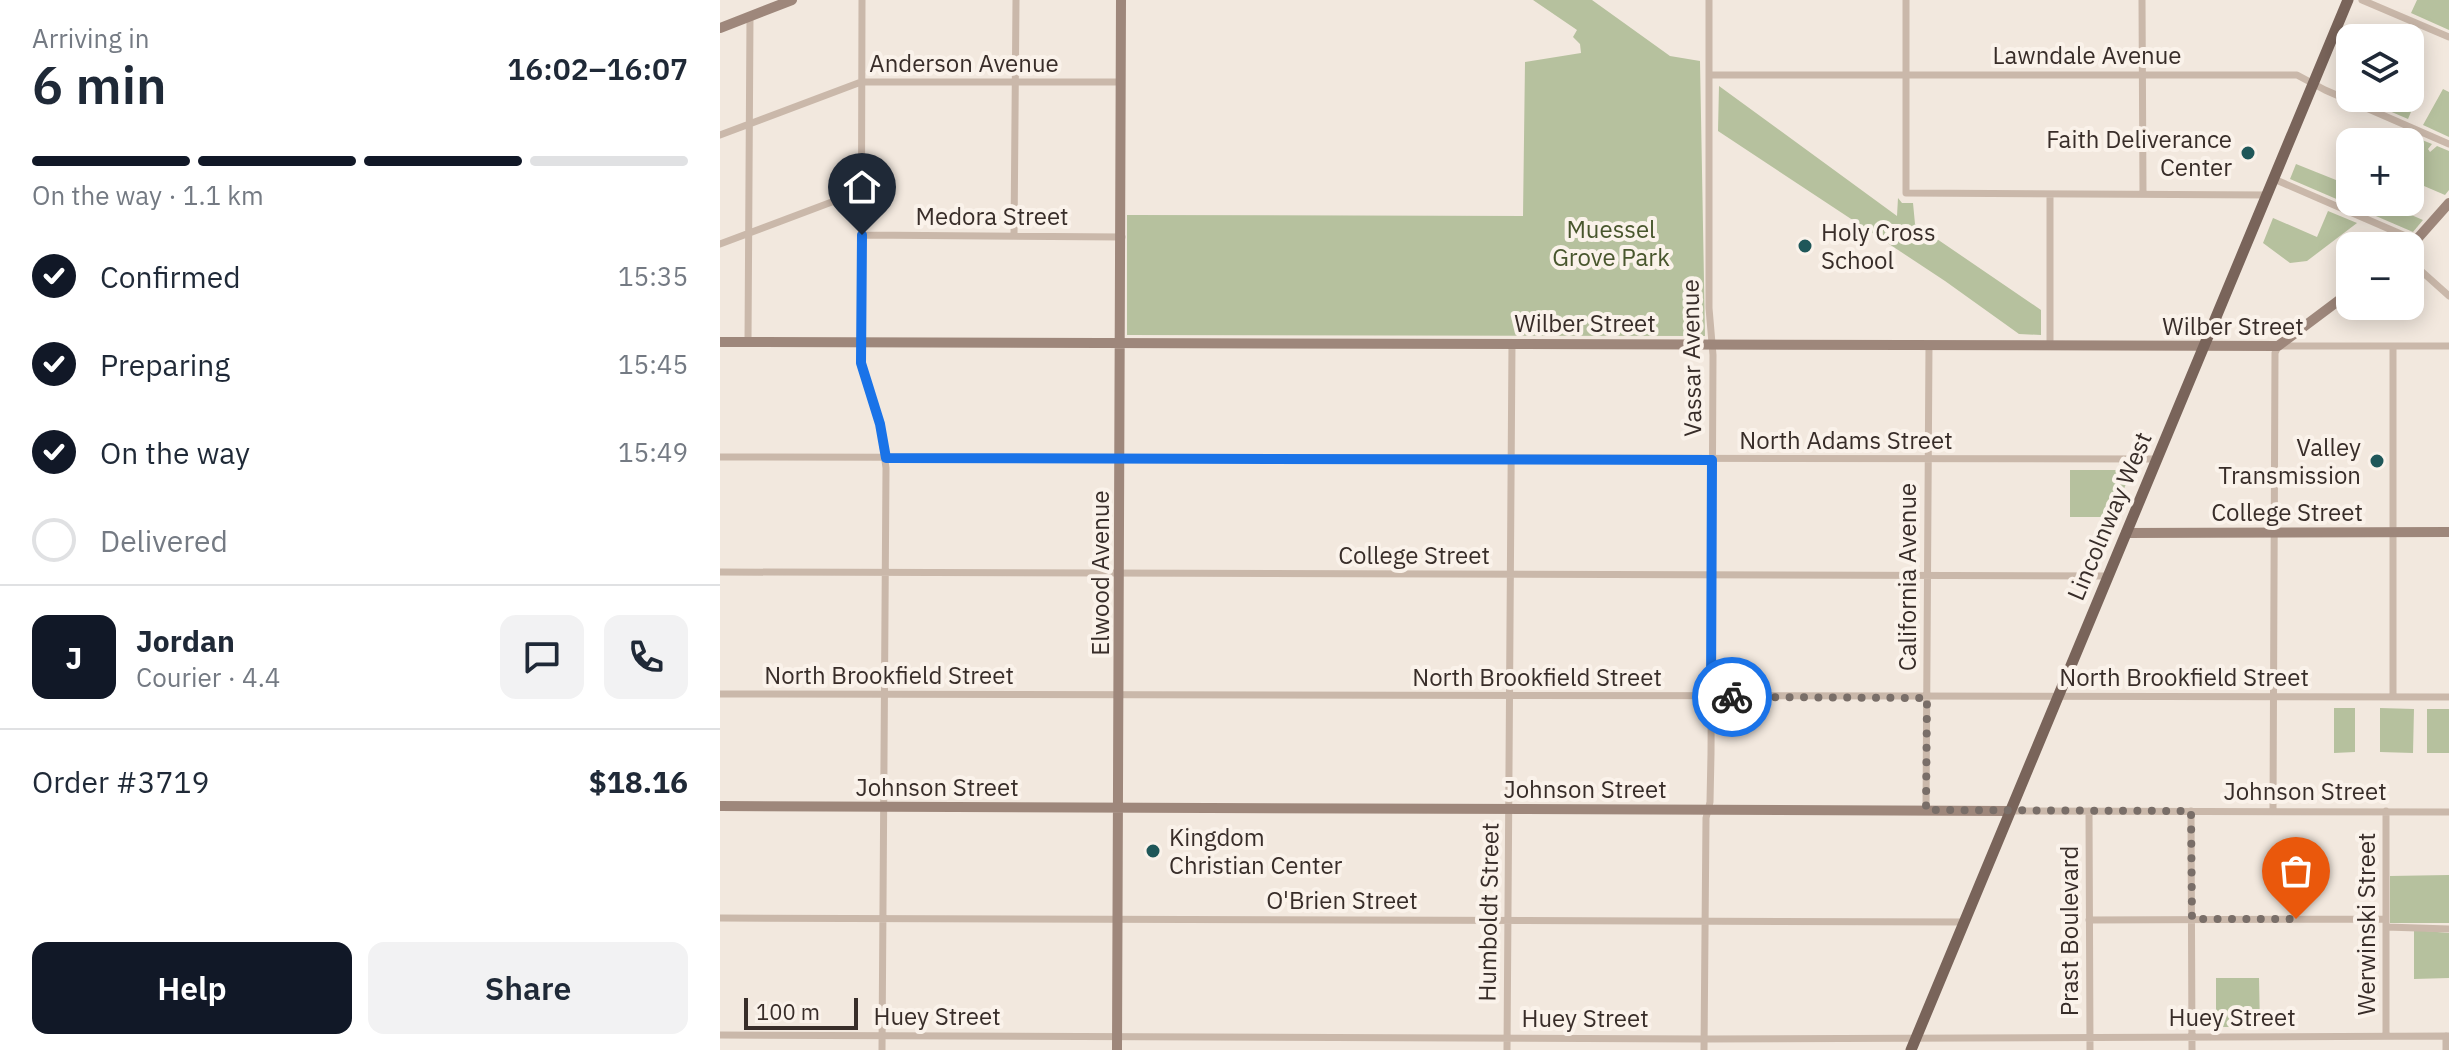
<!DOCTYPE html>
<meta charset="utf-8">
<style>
:root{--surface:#fff;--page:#f2f2f3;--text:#1f2937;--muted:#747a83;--line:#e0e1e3;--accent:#111827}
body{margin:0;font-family:"IBM Plex Sans",sans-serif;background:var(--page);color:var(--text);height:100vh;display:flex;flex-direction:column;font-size:30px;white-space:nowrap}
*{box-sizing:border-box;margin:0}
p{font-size:26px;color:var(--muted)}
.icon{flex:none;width:44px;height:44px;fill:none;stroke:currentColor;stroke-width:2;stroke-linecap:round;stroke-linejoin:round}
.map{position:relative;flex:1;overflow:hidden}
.details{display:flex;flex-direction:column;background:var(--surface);width:720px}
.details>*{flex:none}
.fabs{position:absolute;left:1616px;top:24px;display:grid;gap:16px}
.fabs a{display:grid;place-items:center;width:88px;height:88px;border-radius:16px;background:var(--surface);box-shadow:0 4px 20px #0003;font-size:40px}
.scale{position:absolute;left:24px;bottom:20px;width:114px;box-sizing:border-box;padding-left:8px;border:4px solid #382d29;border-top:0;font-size:22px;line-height:28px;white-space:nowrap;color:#382d29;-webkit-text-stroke:6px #faf2ea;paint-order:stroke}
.pin{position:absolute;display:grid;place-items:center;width:68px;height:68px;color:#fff;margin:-82px -34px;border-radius:50% 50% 50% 0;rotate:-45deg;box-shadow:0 0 8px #0007}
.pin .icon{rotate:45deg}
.courier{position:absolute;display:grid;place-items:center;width:80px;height:80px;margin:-40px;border:6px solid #1a73e8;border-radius:50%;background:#fff;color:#222;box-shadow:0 2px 10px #0007}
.headline em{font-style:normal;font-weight:600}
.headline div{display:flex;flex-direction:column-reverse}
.headline{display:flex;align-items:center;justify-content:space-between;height:136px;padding:0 32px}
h1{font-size:52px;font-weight:600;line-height:60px}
.bar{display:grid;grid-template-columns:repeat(4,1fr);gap:12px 8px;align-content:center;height:96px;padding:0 32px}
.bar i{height:10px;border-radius:6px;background:var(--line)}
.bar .selected{background:var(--accent)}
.bar p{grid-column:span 4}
.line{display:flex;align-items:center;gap:20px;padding:0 32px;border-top:2px solid var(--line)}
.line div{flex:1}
.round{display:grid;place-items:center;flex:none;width:84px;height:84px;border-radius:16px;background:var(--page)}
ol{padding:0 32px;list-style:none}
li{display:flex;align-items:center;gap:24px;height:88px}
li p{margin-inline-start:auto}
li .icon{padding:8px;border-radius:50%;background:var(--accent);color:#fff;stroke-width:4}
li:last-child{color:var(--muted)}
li i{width:44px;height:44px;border:4px solid var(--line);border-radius:50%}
.cta{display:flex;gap:16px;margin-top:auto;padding:16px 32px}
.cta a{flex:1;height:92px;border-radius:16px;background:var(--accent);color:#fff;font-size:32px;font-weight:600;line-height:92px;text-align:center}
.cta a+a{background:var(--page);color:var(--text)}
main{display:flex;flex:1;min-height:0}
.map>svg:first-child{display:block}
.green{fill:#b6c19e}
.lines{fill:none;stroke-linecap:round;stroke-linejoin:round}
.street{stroke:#cab8aa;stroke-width:7}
.secondary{stroke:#9e877b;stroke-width:10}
.primary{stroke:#79645a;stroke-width:11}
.done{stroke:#796e68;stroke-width:8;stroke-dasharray:0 14.4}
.route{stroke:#1a73e8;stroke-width:10}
.poi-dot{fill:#1f5759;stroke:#faf2ea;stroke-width:3}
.labels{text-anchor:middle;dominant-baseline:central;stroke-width:8;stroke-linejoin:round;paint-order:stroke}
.street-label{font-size:24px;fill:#382d29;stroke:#faf2ea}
.poi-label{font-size:24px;fill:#382d29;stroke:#faf2ea;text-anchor:end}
.park-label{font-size:24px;fill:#48562d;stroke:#faf2ea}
</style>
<main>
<section class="details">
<div class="headline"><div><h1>6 min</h1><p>Arriving in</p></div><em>16:02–16:07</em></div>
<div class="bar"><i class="selected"></i><i class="selected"></i><i class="selected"></i><i></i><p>On the way · 1.1 km</p></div>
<ol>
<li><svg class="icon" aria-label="check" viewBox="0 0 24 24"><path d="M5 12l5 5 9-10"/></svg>Confirmed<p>15:35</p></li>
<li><svg class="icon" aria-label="check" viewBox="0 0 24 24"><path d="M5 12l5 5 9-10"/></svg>Preparing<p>15:45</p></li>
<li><svg class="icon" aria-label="check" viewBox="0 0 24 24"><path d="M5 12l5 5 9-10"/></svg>On the way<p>15:49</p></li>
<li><i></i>Delivered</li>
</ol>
<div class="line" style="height:144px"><b class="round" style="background:var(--accent);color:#fff">J</b><div><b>Jordan</b><p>Courier · 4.4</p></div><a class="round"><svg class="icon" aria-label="chat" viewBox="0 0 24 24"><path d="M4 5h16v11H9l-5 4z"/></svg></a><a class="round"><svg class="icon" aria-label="phone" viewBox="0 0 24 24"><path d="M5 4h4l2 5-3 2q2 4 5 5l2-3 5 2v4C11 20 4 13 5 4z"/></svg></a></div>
<div class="line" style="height:104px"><div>Order #3719</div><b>$18.16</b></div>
<div class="cta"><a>Help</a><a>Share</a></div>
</section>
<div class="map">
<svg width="1729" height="1050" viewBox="0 0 1729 1050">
<rect width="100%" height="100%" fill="#f2e8de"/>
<path class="green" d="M813 0H872L950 56 980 61 985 336 407 335V215L803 216 805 62 861 53 860 44 853 37 857 30Z
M1697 0H1729V30L1691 13Z
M1690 74 1704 81 1688 119 1653 104 1655 98H1690Z
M999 86 1177 216 1178 198 1182 203H1193L1195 224 1321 310V335L1299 334 1225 281 998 131Z
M1723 89 1729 92V137L1703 125Z
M1675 129 1712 144 1708 149 1710 152 1717 146 1729 151V190L1725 195 1690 180V142H1668Z
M1630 160V202H1661L1703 220 1693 232 1570 179 1576 164 1616 180H1622Z
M1608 211 1637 223 1587 261 1570 263 1543 243 1553 218 1597 237Z
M1350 470H1412L1392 517H1350Z
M1614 708H1635V752L1614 753Z
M1660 708 1694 709 1693 753 1660 752Z
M1707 709H1729V753H1707Z
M1729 875V923H1670V876Z
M1694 930 1729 933V978L1694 979Z
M1496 978H1539L1540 1027H1496Z"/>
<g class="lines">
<path class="street" d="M142 0 141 363 160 424 166 468 162 1050
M1186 0V193L1548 195
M1422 0 1423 194
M1642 0 1729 37
M989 75H1577L1605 90 1729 144
M0 135 141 82H401
M1554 179 1697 241
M1330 194V345
M142 235 402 237
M294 236 296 0
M0 244 141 191
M1690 261 1729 296
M28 342 30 16
M1673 347V697
M0 457 1437 459
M0 572 1388 576
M0 694 1729 697
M1206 810 1209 345
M1290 811 1729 812
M1369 811 1370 1050
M1471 811 1472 1050
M1553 811 1555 353 1558 346H1729
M1666 811V1036
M0 918 1244 922
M1369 920 1666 919
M1666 927 1729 929
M0 1035 984 1039 1729 1036
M787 1050 792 343
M984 1050 986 818 990 802 991 754 993 355 989 308V0
M1726 1050V1036"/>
<path class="secondary" d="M0 28 72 0
M1690 247 1729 203
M0 342 1558 346 1630 292
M1406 533 1729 532
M0 806 1290 811
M397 1050 401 0"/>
<path class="primary" d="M1191 1050 1628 0"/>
</g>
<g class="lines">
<path class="done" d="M1012 697 1207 698 1206 810 1471 811 1472 919H1576"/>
<path class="route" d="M142 235 141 363 160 424 166 458 992 460 991 697H1012"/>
</g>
<g class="poi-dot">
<circle cx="1528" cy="153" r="8"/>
<circle cx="1085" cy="246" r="8"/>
<circle cx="1657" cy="461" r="8"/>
<circle cx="433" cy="851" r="8"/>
</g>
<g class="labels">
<g class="street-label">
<text x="1367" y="55">Lawndale Avenue</text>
<text x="244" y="63">Anderson Avenue</text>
<text x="272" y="216">Medora Street</text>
<text x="865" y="323">Wilber Street</text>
<text x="1513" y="326">Wilber Street</text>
<text transform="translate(971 358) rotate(-91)">Vassar Avenue</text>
<text x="1126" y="440">North Adams Street</text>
<text x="1567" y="512">College Street</text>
<text transform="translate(1389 516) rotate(-67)">Lincolnway West</text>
<text x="694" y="555">College Street</text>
<text transform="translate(380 573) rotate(-90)">Elwood Avenue</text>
<text transform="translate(1187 577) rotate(-90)">California Avenue</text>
<text x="169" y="675">North Brookfield Street</text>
<text x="817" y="677">North Brookfield Street</text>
<text x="1464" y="677">North Brookfield Street</text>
<text x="217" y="787">Johnson Street</text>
<text x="865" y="789">Johnson Street</text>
<text x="1585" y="791">Johnson Street</text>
<text x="622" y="900">O'Brien Street</text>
<text transform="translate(768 912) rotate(-89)">Humboldt Street</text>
<text transform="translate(1646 924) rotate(-90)">Werwinski Street</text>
<text transform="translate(1349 931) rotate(-90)">Prast Boulevard</text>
<text x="217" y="1016">Huey Street</text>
<text x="1512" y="1017">Huey Street</text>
<text x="865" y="1018">Huey Street</text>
</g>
<g class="poi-label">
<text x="1512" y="139">Faith Deliverance<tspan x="1512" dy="28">Center</tspan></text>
<text x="1101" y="232" text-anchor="start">Holy Cross<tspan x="1101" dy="28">School</tspan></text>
<text x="1641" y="447">Valley<tspan x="1641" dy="28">Transmission</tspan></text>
<text x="449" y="837" text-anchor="start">Kingdom<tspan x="449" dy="28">Christian Center</tspan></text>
</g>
<g class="park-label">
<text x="891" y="229">Muessel<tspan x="891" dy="28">Grove Park</tspan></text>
</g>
</g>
</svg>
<div class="fabs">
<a><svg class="icon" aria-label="layers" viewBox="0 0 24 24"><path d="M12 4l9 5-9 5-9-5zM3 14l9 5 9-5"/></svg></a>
<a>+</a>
<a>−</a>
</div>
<div class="scale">100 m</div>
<div class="pin" style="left:1576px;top:919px;background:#ea580c"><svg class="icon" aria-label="bag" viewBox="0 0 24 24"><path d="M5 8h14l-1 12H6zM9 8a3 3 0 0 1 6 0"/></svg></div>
<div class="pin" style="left:142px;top:235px;background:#1f2937"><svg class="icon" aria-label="home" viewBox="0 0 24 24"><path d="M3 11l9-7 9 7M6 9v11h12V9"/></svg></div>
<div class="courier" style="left:1012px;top:697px"><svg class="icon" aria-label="bike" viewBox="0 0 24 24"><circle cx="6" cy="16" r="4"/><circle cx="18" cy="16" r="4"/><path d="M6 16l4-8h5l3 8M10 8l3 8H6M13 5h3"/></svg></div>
</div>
</main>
